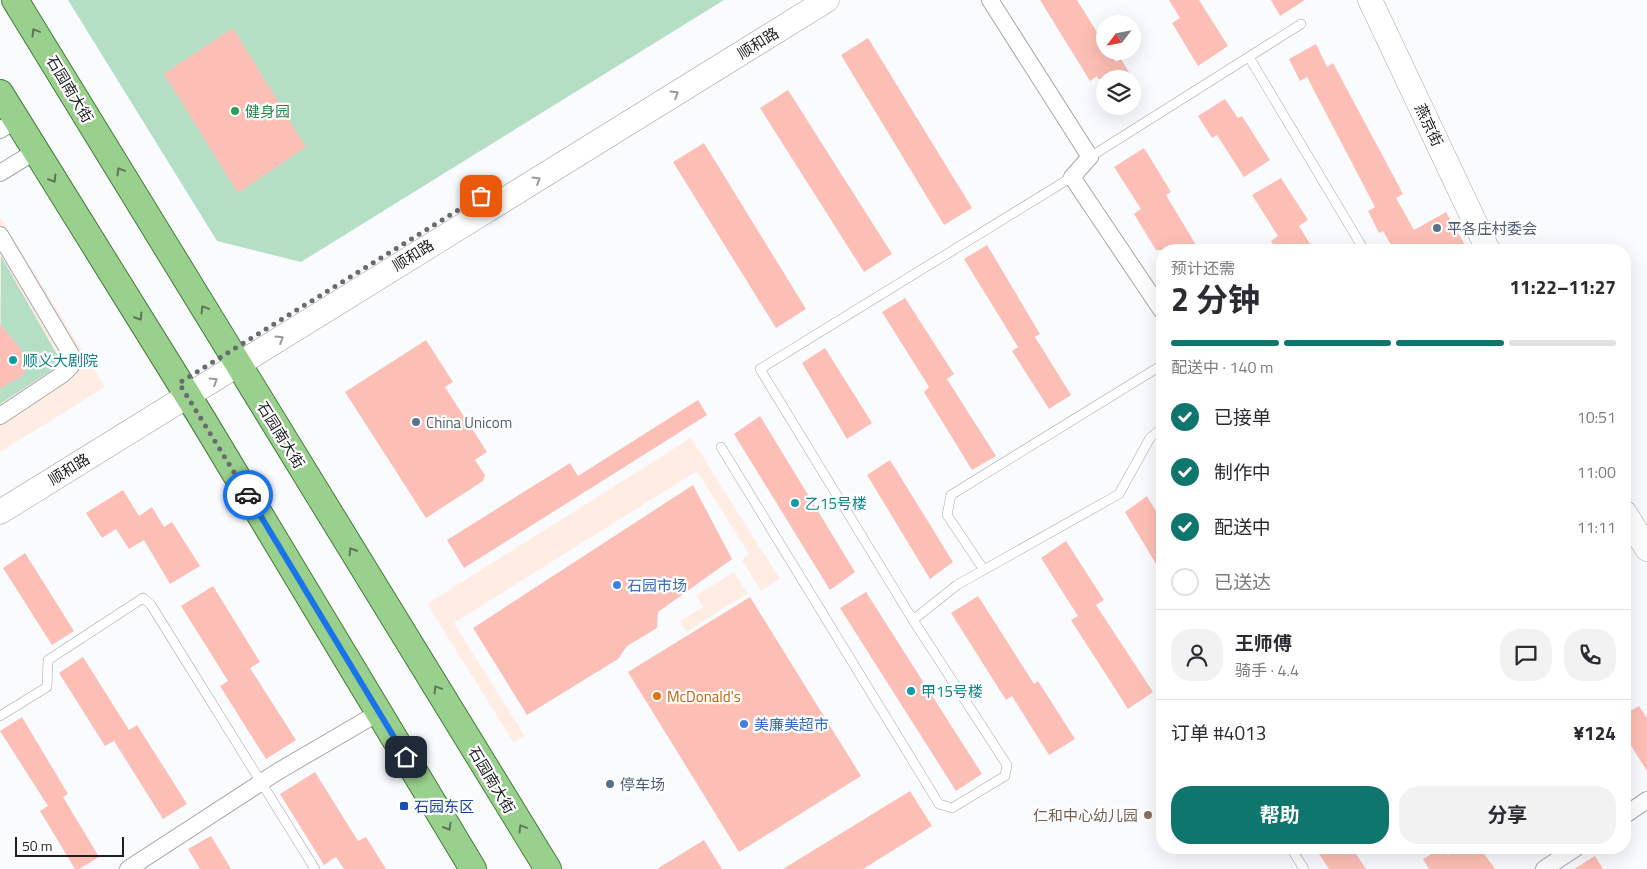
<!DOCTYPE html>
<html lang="zh">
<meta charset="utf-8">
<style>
:root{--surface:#fff;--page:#f2f2f3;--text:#2b2b33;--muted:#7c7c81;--line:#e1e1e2;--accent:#0f766e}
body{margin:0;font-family:"Titillium Web","Noto Sans SC",sans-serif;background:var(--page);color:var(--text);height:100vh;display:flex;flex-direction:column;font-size:19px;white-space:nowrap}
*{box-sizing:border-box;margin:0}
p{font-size:16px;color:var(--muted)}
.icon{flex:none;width:28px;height:28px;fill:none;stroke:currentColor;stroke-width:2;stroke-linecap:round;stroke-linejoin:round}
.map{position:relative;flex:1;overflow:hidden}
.panel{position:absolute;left:1156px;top:244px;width:475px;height:610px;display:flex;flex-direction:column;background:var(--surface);border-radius:20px;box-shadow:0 5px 20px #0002}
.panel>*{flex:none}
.needle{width:32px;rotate:238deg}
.controls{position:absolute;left:1096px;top:15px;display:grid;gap:10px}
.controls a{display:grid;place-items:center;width:45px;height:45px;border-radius:50%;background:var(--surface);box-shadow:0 5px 20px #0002;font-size:25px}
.scale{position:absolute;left:15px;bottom:12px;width:109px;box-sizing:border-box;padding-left:5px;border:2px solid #1d1e20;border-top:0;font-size:14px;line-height:18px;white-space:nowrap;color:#1d1e20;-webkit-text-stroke:4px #fff;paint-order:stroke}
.pin{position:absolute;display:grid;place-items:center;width:42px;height:42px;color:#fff;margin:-21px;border-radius:10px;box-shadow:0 2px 8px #0006}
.courier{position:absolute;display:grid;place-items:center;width:50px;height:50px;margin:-25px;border:4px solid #1a73e8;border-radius:50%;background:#fff;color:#222;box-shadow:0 1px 6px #0007}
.summary em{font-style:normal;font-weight:700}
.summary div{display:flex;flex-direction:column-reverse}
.summary{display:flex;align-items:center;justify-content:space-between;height:85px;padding:0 15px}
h1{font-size:32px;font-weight:700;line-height:38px}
.bar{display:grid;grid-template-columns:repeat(4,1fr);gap:8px 5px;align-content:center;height:60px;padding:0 15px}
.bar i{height:6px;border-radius:4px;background:var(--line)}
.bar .selected{background:var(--accent)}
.bar p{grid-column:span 4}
.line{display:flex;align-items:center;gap:12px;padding:0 15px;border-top:1px solid var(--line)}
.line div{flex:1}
.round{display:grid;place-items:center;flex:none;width:52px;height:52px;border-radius:20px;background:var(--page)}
ol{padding:0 15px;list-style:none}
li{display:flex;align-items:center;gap:15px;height:55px}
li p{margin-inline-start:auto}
li .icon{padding:5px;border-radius:50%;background:var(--accent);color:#fff;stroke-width:4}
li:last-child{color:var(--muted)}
li i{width:28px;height:28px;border:2px solid var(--line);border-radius:50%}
.button{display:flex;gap:10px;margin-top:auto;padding:10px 15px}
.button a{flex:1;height:58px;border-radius:20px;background:var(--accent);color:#fff;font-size:20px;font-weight:700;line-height:58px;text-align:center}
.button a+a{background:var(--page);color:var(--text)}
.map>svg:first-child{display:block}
.commercial{fill:#ffede3}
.green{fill:#b5dfc5}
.building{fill:#fdbfb5}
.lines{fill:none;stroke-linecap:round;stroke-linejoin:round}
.service-casing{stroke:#a5a7ac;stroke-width:10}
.minor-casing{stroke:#a5a7ac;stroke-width:18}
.secondary-casing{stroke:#a5a7ac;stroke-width:25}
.primary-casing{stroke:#437d35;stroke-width:28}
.service{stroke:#fff;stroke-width:9}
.minor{stroke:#fff;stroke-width:16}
.secondary{stroke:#fff;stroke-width:24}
.primary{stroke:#9ad08d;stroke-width:26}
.oneway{stroke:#5c7756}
.oneway2{stroke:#999a9b}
.done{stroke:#6a6b6e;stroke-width:5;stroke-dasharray:0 9}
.route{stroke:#1a73e8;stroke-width:6}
.leisure-dot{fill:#2e9e5b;stroke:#fff;stroke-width:2}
.service-dot{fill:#5c6f8a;stroke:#fff;stroke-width:2}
.culture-dot{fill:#0f9aa8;stroke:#fff;stroke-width:2}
.shop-dot{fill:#3f7fe0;stroke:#fff;stroke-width:2}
.food-dot{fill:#e8710a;stroke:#fff;stroke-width:2}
.transit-dot{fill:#1a4fb4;stroke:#fff;stroke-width:2}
.education-dot{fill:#8d6e63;stroke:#fff;stroke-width:2}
.labels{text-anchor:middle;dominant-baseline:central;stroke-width:4.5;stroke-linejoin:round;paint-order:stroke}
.street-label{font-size:15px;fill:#1d1e20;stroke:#fff}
.leisure-label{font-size:15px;fill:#27864d;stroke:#fff;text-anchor:start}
.service-label{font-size:15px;fill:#4e5e75;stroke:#fff;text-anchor:start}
.culture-label{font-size:15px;fill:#0d838f;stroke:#fff;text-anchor:start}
.shop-label{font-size:15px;fill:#366cbe;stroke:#fff;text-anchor:start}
.food-label{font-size:15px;fill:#c56008;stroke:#fff;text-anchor:start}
.transit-label{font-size:15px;fill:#164399;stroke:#fff;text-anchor:start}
.education-label{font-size:15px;fill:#785e54;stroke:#fff;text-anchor:end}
</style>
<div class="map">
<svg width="1647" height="869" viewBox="0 0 1647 869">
<rect width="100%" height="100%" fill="#f9fbff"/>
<path class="commercial" d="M0 217 105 387 0 452Z
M691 438 780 579 761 591 742 560 749 554 697 471 454 623 525 736 514 743 427 604Z
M734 572 748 593 686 632 680 621 703 607 696 596Z"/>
<path class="green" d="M68 0H724L301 262 217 241Z
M1 256 59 358 55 368 0 404Z"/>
<path class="building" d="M1040 0H1077L1105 45V51H1109L1116 62 1121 59 1133 79H1098L1097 76 1090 81Z
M1169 0H1199L1228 46 1198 66 1172 23 1180 18Z
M1271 0H1305L1280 16Z
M233 28 306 147 238 193 164 74Z
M868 38 972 208 944 225 841 55Z
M1316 44 1327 67 1333 63 1403 194 1396 198 1414 230 1446 212 1468 250H1394L1383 231 1379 233 1368 211 1375 207 1307 77 1300 81 1289 59Z
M788 90 892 254 864 272 760 108Z
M1225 99 1238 118 1242 116 1270 160 1244 177 1217 135 1212 138 1198 116Z
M704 143 806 309 776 328 673 162Z
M1144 148 1171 192 1166 195 1199 250H1156L1134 214 1141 209 1114 167Z
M1281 178 1308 220 1299 226 1314 250H1277L1271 241 1278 236 1252 195Z
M987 245 1040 334 1035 337 1071 395 1049 409 1012 351 1018 347 964 259Z
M905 298 954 374 947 379 996 456 972 470 924 392 929 387 882 312Z
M0 324 25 354 28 365 23 375 0 389Z
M426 340 453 382 445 387 487 452 475 460 485 475 483 481 426 518 345 392Z
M825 348 872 423 847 439 802 363Z
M698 400 707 415 464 568 447 540 570 463 578 476Z
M760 416 855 572 830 590 734 434Z
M890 460 953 562 930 579 867 475Z
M693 485 732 559 658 612 657 628 627 646 618 659 527 715 473 628Z
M123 490 139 516 152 507 164 527 172 522 200 566 170 584 144 540 129 549 116 529 102 538 86 513Z
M1147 496 1162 521V574L1125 512Z
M1066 541 1104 600 1096 605 1153 692 1128 709 1071 620 1078 616 1041 558Z
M25 553 74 631 52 645 3 568Z
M213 586 260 662 250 668 296 740 266 759 220 686 228 681 181 606Z
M866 592 982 774 956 791 840 608Z
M978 596 1034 684 1038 681 1075 739 1049 755 1012 696 1006 700 951 613Z
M750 597 861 776 739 852 628 672Z
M83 657 129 730 137 725 187 804 163 819 114 741 105 746 59 673Z
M1639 706 1647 718V771L1625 736V714Z
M22 717 68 794 63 797 99 857 79 869H75L40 811 48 806 0 731Z
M315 772 358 841 366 837 386 869H344L336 857 324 865 280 794Z
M910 791 932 826 863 869H783Z
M211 836 231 869H200L188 849Z
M704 840 722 869H657Z
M1315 848H1352L1366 869H1329Z
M1441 848 1448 855 1460 848H1480L1495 869H1429L1423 859Z
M1595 856 1603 869H1574Z"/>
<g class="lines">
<defs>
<path id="service" d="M1249 57 1364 250
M1090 157 1301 24
M721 447 939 804 952 808 1005 776 1007 765 913 620 957 585 1119 494 1150 438 1162 428
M984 570 947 515 951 495 1162 365
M913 620 760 369 1072 177
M0 716 47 687 48 660 143 598 151 605 315 869
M1291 848 1304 869"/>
<path id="minor" d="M990 0 1090 157 1072 177 1162 311
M0 130 16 120
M0 173 36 151
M0 235 72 356 71 366 63 374 0 416
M1625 815 1647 800
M128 869 277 772 378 713
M1544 869 1576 848"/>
<path id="secondary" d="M1370 0 1488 250
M0 512 827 0
M1625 513 1647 549"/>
<path id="primary" d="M15 0 548 869
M0 93 203 420 473 869"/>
</defs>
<use href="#service" class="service-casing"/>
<use href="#minor" class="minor-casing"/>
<use href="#secondary" class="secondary-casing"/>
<use href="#primary" class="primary-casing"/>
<use href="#service" class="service"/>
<use href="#minor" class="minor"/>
<use href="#secondary" class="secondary"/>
<use href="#primary" class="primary"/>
</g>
<defs><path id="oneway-chevron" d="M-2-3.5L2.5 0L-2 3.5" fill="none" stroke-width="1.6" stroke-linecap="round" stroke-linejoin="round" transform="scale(1.25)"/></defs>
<g class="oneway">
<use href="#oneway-chevron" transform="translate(35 32) rotate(-121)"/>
<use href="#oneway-chevron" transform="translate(120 171) rotate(-121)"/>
<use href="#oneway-chevron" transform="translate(53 179) rotate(58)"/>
<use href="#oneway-chevron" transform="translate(204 309) rotate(-121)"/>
<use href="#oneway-chevron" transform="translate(139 317) rotate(58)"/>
<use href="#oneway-chevron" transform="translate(352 551) rotate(-122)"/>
<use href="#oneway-chevron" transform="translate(437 689) rotate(-121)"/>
<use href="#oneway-chevron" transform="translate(448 827) rotate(60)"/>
<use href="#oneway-chevron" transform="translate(522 828) rotate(-121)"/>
</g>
<g class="oneway2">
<use href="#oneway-chevron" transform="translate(675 94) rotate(-32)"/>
<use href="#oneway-chevron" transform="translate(537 180) rotate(-31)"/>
<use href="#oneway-chevron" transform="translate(280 339) rotate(-32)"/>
<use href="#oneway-chevron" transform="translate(214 381) rotate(-32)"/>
</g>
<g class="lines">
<path class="done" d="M248 495 179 383 481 196"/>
<path class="route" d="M248 495 406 757"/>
</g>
<circle class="leisure-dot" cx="235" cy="111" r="5"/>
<g class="service-dot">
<circle cx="1437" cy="228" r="5"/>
<circle cx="416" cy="422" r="5"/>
<circle cx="610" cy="784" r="5"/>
</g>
<g class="culture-dot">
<circle cx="13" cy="360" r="5"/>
<circle cx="795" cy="503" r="5"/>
<circle cx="911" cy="691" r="5"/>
</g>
<g class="shop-dot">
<circle cx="617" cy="585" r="5"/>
<circle cx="744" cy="724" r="5"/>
</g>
<circle class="food-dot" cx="657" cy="696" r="5"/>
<rect class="transit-dot" x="399" y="801" width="10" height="10" rx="2.5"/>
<circle class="education-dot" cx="1148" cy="815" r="5"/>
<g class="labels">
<g class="street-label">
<text transform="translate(758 43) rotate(-32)">顺和路</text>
<text transform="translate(70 89) rotate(59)">石园南大街</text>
<text transform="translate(1429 125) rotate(65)">燕京街</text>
<text transform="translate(413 255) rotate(-32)">顺和路</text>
<text transform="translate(281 435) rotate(58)">石园南大街</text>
<text transform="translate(69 469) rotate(-32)">顺和路</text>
<text transform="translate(492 780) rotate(59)">石园南大街</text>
</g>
<g class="leisure-label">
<text x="245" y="111">健身园</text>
</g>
<g class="service-label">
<text x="1447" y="228">平各庄村委会</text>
<text x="426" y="422">China Unicom</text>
<text x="620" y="784">停车场</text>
</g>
<g class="culture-label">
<text x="23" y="360">顺义大剧院</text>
<text x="805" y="503">乙15号楼</text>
<text x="921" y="691">甲15号楼</text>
</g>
<g class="shop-label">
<text x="627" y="585">石园市场</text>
<text x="754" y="724">美廉美超市</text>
</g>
<g class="food-label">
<text x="667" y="696">McDonald's</text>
</g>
<g class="transit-label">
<text x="414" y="806">石园东区</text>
</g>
<g class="education-label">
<text x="1138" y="815">仁和中心幼儿园</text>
</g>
</g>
</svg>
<div class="controls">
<a><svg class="needle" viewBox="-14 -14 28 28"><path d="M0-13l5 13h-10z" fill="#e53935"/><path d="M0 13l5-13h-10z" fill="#7c7c81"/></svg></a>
<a><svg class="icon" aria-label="layers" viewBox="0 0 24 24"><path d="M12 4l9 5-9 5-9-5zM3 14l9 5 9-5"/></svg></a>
</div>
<div class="scale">50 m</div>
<div class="pin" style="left:481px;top:196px;background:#ea580c"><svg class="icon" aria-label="bag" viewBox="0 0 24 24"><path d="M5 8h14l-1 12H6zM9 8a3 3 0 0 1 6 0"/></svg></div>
<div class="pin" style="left:406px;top:757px;background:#1f2937"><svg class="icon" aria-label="home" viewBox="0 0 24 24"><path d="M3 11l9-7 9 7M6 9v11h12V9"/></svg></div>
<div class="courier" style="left:248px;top:495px"><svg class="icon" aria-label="car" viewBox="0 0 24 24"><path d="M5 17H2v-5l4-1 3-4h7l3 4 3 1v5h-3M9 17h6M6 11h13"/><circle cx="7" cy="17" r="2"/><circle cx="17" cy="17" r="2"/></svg></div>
<section class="panel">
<div class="summary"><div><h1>2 分钟</h1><p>预计还需</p></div><em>11:22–11:27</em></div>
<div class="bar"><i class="selected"></i><i class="selected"></i><i class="selected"></i><i></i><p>配送中 · 140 m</p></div>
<ol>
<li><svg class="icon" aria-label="check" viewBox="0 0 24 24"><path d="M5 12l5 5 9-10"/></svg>已接单<p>10:51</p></li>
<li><svg class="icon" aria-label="check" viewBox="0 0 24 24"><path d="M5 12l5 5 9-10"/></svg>制作中<p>11:00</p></li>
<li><svg class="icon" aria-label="check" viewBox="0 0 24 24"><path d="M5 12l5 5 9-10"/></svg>配送中<p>11:11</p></li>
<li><i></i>已送达</li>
</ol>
<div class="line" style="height:90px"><a class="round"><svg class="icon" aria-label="person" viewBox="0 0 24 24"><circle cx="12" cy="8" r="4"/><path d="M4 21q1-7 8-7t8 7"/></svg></a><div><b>王师傅</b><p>骑手 · 4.4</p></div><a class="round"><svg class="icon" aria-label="chat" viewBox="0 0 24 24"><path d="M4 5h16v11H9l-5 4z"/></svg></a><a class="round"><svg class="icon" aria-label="phone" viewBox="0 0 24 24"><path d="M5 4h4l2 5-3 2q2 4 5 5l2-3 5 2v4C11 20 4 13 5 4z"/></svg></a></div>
<div class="line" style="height:65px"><div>订单 #4013</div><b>¥124</b></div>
<div class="button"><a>帮助</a><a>分享</a></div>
</section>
</div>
